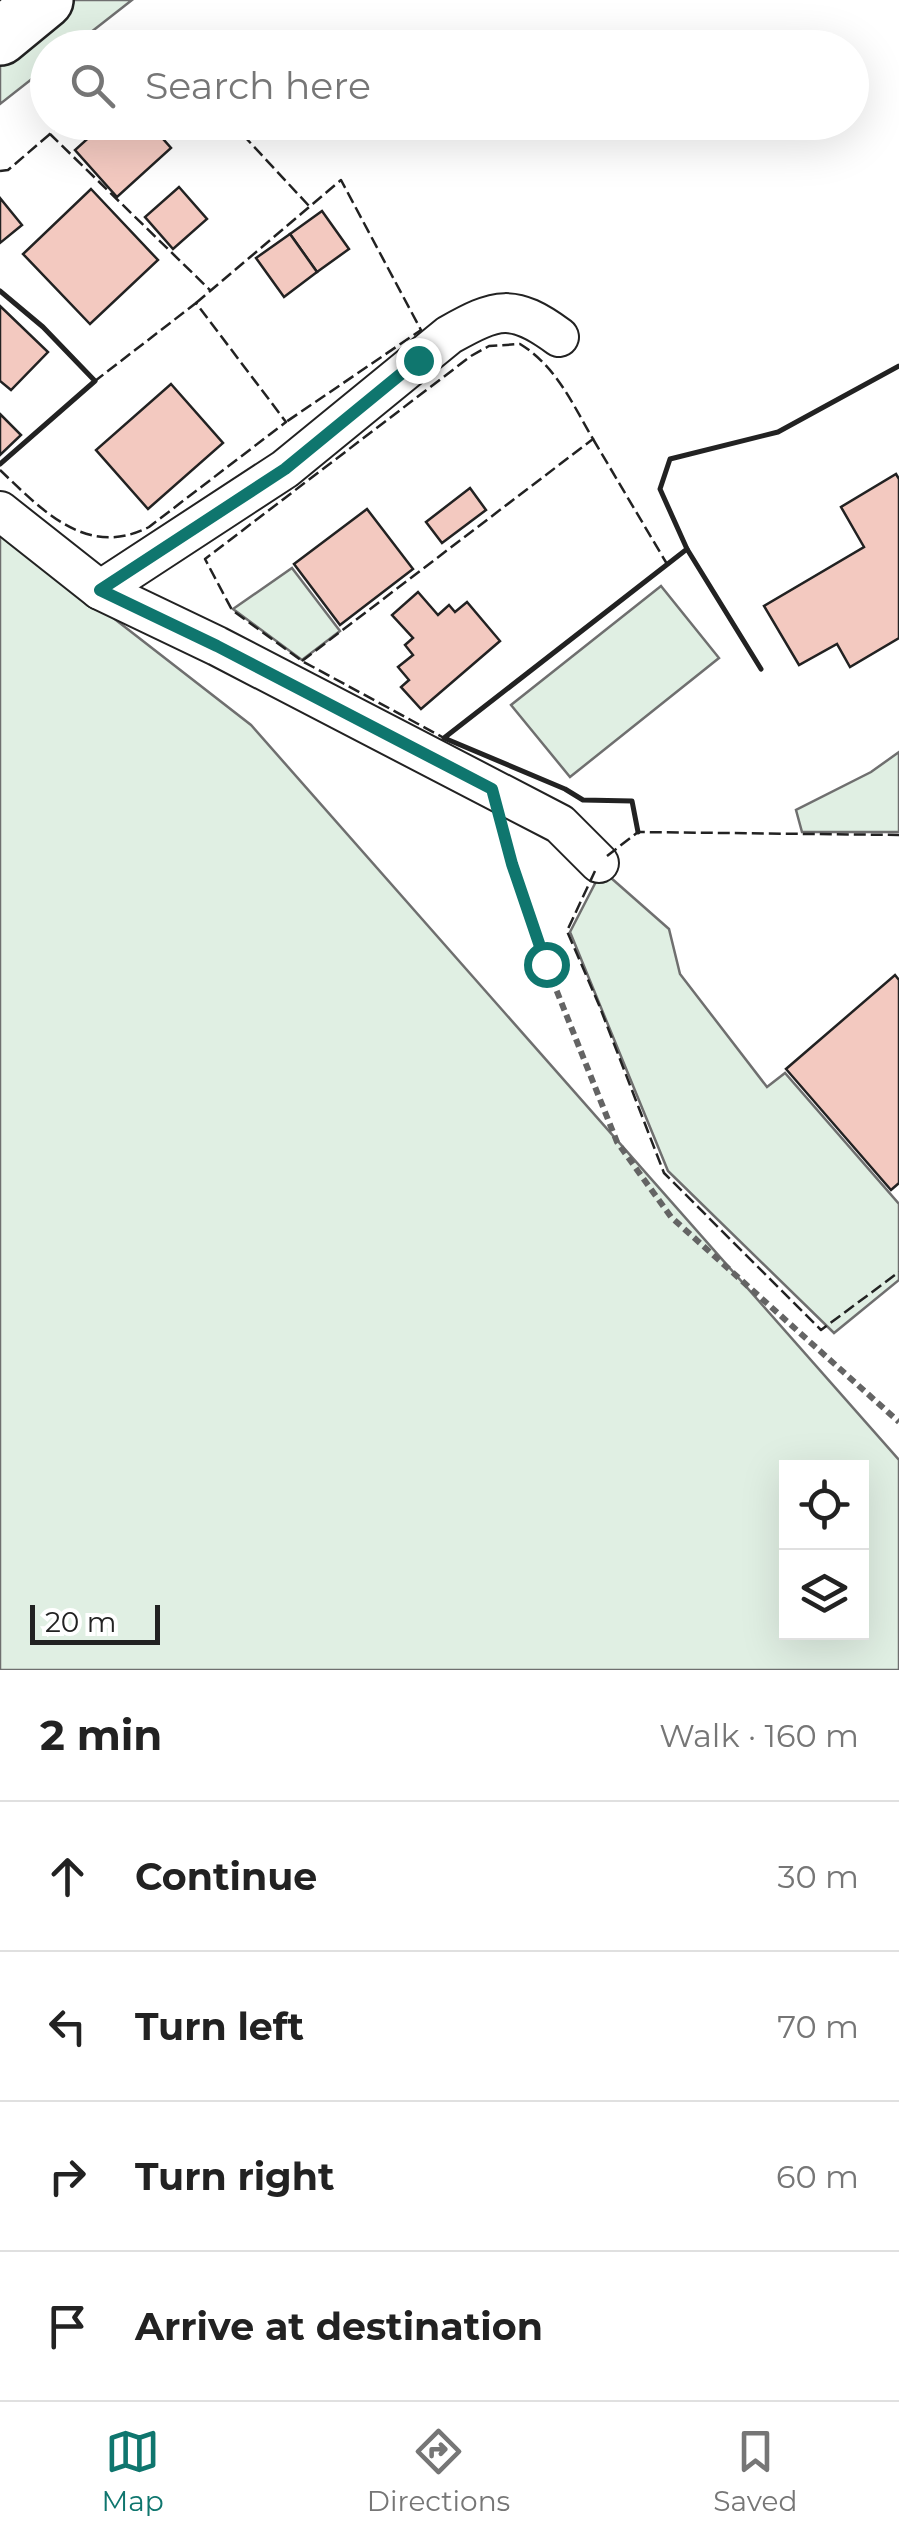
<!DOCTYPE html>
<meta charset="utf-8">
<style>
body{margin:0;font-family:Montserrat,sans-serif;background:#f6f6f6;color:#222}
.controls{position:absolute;right:30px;bottom:30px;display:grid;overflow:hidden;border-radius:0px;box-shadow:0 10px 40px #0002}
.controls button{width:90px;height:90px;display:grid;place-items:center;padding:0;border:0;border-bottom:2px solid #e0e0e0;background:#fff;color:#222;font:50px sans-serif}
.scale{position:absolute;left:30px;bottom:25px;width:130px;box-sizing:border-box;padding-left:10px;border:5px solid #222;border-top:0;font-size:28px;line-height:35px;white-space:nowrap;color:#222;-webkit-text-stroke:8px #fff;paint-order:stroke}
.stop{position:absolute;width:30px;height:30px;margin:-22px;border:8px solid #0f766e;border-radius:50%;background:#fff}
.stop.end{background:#0f766e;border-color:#fff;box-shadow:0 2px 10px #0008}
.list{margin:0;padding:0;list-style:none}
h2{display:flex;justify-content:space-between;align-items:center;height:130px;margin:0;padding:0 40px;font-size:42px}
h2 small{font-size:32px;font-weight:400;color:#767676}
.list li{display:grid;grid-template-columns:65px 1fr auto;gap:30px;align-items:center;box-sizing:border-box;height:150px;padding:0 40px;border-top:2px solid #e0e0e0}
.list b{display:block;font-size:38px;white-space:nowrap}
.list em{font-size:32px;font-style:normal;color:#767676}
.icon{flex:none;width:55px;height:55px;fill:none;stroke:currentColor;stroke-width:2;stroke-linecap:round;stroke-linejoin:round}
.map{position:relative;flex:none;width:899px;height:1670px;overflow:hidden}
.search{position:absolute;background:#fff;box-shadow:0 10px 40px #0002;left:30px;right:30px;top:30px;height:110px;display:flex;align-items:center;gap:25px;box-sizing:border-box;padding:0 35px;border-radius:55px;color:#767676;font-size:38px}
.sheet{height:730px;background:#fff}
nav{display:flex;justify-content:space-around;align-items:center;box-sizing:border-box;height:140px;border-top:2px solid #e0e0e0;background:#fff;font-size:28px;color:#767676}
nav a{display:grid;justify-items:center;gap:5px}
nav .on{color:#0f766e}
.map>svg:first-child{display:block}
.green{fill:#e0efe3;stroke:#6f6f6f;stroke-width:2.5;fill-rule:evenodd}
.building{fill:#f3c9c0;stroke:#222;stroke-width:2.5}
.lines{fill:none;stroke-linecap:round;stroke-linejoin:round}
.street-casing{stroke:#222;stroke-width:42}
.primary-casing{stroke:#222;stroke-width:60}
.path{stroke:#646464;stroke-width:6;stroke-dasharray:8 5;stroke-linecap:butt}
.street{stroke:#fff;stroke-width:38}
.primary{stroke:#fff;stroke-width:55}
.fence{stroke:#222;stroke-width:2.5;stroke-dasharray:12 5;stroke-linecap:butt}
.wall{stroke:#222;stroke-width:5}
.route{stroke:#0f766e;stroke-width:12}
</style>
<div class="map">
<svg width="899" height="1670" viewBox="0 0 899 1670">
<rect width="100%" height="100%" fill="#fff"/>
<g class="green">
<path d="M0,0H132L72,47L48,48L47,67L0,104Z"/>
<path d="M0,530L251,725L899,1460V1670H0ZM786,1468H862V1632H786Z"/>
<path d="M292,568L340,631L302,660L233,609Z"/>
<path d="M661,586L719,658L570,777L511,705Z"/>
<path d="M899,752V832H802L796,810L871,772Z"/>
<path d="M602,870L669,929L680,974L767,1087L785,1073L899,1204V1280L834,1333L668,1171L570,932Z"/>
</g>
<g class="building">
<path d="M106,122H122L124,125L127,122H148L171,148L117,197L75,150Z"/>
<path d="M179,187L207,219L173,249L145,217Z"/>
<path d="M91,189L158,260L90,324L23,254Z"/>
<path d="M0,198L22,225L0,243Z"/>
<path d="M322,211L349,249L317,272L290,234Z"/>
<path d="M290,234L317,272L284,297L256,258Z"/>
<path d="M0,306L48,352L11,390L0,381Z"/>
<path d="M171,384L223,443L148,509L96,450Z"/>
<path d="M0,414L21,435L0,455Z"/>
<path d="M896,474L899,479V638L850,667L837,644L799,665L764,606L864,547L841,507Z"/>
<path d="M470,488L486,510L442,543L426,522Z"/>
<path d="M367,509L413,569L340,625L294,564Z"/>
<path d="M418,592L438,615L449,605L455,612L467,602L500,641L421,709L401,687L409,680L398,667L413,655L405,645L413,638L392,615Z"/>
<path d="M895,975L899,980V1183L891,1190L786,1069Z"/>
</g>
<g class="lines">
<defs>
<g id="street">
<path d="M0,511L100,590L217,646L560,824L599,863"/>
<path d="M100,590L285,469L449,335C497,308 513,303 559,337"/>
</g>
<path id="primary" d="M0,37L45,0"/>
</defs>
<use href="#street" class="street-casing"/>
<use href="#primary" class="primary-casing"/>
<path class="path" d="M507,843L546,964L617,1142L671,1217L899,1422"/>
<use href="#street" class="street"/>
<use href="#primary" class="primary"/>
<g class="fence">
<path d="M151,48L156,43L160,48"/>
<path d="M63,122L50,134L211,291"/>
<path d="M231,122L310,207"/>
<path d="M0,171L8,170L50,134"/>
<path d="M196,303L341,180L421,330L286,422"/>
<path d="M593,439L667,564"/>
<path d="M0,470C42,510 87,559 149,527L286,422L196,303L95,381"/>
<path d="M302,661L593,439C572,403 556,366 520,344L489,346L471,356L205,559L232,610L302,661L444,738"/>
<path d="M607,856L638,832L899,835"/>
<path d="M595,871L567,931L599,1005L664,1173L821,1330L899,1272"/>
</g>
<g class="wall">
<path d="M0,291L43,327L95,381L0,464"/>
<path d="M687,549L660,489L670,459L778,432L899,366"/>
<path d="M638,832L632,801L583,800L565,789L444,738L687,549L761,669"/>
</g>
</g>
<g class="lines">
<path class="route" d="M418,360L285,469L100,590L217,646L492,789L512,864L546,964"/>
</g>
</svg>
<div class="controls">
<button><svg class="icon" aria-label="locate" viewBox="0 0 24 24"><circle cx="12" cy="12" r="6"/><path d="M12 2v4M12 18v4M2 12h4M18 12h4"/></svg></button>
<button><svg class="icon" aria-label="layers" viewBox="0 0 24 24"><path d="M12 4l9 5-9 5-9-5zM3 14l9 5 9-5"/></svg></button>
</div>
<div class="scale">20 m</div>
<div class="stop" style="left:546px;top:964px"></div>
<div class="stop end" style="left:418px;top:360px"></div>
<div class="search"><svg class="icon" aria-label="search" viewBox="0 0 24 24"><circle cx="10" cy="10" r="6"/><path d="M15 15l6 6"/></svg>Search here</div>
</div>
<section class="sheet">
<h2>2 min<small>Walk · 160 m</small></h2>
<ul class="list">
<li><svg class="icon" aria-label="ahead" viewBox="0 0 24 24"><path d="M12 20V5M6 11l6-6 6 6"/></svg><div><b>Continue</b></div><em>30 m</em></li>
<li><svg class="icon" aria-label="left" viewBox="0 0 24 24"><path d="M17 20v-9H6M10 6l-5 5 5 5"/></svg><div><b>Turn left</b></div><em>70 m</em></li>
<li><svg class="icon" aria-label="right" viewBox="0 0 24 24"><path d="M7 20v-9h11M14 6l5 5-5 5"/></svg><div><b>Turn right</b></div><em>60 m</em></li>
<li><svg class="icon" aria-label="arrive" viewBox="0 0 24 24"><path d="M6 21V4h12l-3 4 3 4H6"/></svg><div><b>Arrive at destination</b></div></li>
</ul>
</section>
<nav>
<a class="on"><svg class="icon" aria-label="map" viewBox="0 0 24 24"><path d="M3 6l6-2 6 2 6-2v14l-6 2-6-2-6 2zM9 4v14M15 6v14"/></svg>Map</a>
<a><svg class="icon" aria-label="directions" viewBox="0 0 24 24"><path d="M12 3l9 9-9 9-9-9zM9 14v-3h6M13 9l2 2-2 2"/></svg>Directions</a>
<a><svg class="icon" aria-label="saved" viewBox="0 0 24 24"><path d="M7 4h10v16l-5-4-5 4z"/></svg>Saved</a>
</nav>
